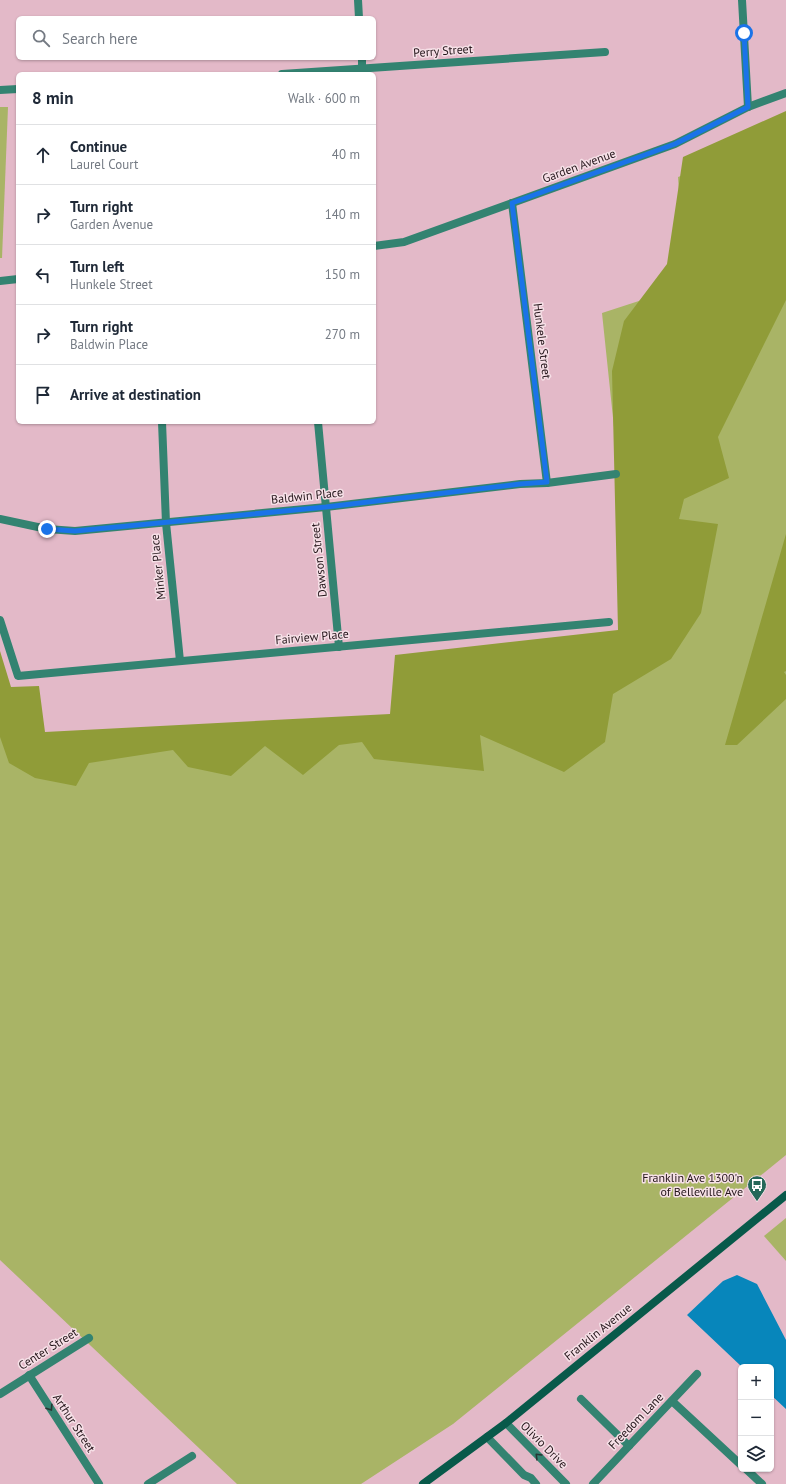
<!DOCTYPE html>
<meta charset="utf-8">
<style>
body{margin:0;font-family:"PT Sans",sans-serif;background:#f2f2f3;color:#1f2937}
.controls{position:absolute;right:12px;bottom:12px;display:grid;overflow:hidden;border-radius:6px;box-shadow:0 1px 3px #0004}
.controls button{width:36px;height:36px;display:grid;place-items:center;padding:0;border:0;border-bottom:1px solid #e0e1e3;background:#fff;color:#1f2937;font:20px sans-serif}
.stop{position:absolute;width:12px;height:12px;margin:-9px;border:3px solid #1a73e8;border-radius:50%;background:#fff}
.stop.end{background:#1a73e8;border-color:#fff;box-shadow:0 1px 4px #0008}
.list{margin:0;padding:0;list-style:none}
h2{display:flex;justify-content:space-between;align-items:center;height:52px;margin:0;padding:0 16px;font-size:17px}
h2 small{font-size:13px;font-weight:400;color:#747a83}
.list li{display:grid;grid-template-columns:26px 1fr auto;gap:12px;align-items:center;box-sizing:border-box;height:60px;padding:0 16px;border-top:1px solid #e0e1e3}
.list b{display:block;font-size:15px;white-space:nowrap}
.list p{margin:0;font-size:13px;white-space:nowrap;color:#747a83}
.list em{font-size:13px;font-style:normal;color:#747a83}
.icon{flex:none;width:22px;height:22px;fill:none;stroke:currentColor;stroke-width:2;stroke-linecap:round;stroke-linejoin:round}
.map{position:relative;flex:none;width:786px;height:1484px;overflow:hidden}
.search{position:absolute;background:#fff;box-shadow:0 1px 3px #0004;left:16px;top:16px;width:360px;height:44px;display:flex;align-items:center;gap:10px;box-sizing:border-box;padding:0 14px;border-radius:6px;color:#747a83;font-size:15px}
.panel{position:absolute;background:#fff;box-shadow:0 1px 3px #0004;left:16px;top:72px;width:360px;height:352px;border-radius:6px}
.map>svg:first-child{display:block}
.green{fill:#a9b466}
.forest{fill:#909c38}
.water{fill:#0786bb}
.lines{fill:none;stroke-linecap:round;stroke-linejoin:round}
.street{stroke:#338371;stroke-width:8}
.secondary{stroke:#08594a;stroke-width:8}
.oneway{stroke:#283634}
.route{stroke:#1a73e8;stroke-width:5}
.labels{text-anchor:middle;stroke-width:3;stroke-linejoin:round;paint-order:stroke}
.street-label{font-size:12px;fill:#24151a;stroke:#f6e0e7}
.poi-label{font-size:12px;fill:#24151a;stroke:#f6e0e7;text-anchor:end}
</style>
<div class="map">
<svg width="786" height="1484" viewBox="0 0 786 1484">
<rect width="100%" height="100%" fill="#e3b9c8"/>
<g class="green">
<path d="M0,107H8L2,258H0Z"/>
<path d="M786,135V1155L453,1424L361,1484H237L0,1260V667L40,744L413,720L636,637L602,313L685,286L678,177Z"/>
<path d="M786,1218V1261L764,1236Z"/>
</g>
<g class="forest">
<path d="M786,111V300L718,437L729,478L684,499L679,519L718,524L701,613L671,659L613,694L605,742L564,772L480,735L484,771L374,759L362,742L339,745L303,775L265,746L231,776L188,767L173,750L89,763L76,786L35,778L9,763L0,737V651L11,687L39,686L45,732L390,714L395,655L618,630L612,371L624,321L667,264L683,157Z"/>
<path d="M786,534V671L784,672L786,675V699L737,745H725Z"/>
</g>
<path class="water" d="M737,1275L757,1284L786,1340V1409L771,1395V1367H742L687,1315L723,1281Z"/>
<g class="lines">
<g class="street">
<path d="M358,0L359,18"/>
<path d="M742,0L748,107"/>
<path d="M362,58V68"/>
<path d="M282,74L605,52"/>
<path d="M0,90L18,89"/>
<path d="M512,203L547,483"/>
<path d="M374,246L404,242L675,144L748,107L786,93"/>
<path d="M0,281L18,279"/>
<path d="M162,422L166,523L180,661"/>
<path d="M318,422L339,647"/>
<path d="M0,519L47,529L75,531L326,507L520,484L547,483L616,474"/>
<path d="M0,620L18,676L609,622"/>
<path d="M29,1375L99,1484"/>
<path d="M0,1394L89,1338"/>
<path d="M581,1399L629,1446"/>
<path d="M672,1401L741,1465"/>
<path d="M506,1423L566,1484"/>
<path d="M487,1437L524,1475L531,1478L536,1484"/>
<path d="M746,1469L762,1484"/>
<path d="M148,1484L192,1456"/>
<path d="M593,1484L697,1374"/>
</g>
<path class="secondary" d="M423,1484L506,1423L786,1195"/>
</g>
<defs><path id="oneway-chevron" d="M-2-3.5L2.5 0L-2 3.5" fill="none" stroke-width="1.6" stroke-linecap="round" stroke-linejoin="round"/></defs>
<g class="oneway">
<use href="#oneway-chevron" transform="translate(50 1408) rotate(57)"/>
<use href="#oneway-chevron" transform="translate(538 1456) rotate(-135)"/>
</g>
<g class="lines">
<path class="route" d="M47,529L75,531L326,507L520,484L547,482L512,203L675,144L748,107L744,33"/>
</g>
<defs>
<symbol id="bus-pin" viewBox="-11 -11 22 30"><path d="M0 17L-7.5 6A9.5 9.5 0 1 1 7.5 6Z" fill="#256859" stroke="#f6e0e7"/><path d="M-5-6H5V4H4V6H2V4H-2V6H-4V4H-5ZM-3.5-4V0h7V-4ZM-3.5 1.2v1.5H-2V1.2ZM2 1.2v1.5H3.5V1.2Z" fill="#fff"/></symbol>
</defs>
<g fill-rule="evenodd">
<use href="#bus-pin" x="746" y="1174" width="22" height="30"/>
</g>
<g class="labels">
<g class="street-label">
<text transform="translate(443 51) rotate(-4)" y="4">Perry Street</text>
<text transform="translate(579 166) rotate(-20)" y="4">Garden Avenue</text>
<text transform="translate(542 341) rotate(83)" y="4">Hunkele Street</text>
<text transform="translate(307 496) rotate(-6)" y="4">Baldwin Place</text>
<text transform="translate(319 560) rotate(-96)" y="4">Dawson Street</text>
<text transform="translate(158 567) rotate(-96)" y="4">Minker Place</text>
<text transform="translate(312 637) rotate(-5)" y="4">Fairview Place</text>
<text transform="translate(598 1332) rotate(-39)" y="4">Franklin Avenue</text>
<text transform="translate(48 1349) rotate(-32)" y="4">Center Street</text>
<text transform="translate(636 1421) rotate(-46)" y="4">Freedom Lane</text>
<text transform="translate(74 1423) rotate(57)" y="4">Arthur Street</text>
<text transform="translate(544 1445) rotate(45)" y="4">Olivio Drive</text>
</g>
<g class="poi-label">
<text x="743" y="1182">Franklin Ave 1300'n<tspan x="743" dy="14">of Belleville Ave</tspan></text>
</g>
</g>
</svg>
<div class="controls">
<button>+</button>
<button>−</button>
<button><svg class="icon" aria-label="layers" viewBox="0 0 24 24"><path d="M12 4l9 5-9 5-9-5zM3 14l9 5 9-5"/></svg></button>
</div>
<div class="stop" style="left:744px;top:33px"></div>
<div class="stop end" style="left:47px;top:529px"></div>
<div class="search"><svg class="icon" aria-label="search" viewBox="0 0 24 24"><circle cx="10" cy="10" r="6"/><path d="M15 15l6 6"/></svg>Search here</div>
<section class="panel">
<h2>8 min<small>Walk · 600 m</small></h2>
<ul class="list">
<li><svg class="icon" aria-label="ahead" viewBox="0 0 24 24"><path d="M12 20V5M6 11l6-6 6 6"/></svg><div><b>Continue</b><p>Laurel Court</p></div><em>40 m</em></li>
<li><svg class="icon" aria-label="right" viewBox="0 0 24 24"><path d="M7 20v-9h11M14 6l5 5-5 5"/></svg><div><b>Turn right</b><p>Garden Avenue</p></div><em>140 m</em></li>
<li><svg class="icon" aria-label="left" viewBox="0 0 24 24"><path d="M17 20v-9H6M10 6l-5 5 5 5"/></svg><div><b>Turn left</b><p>Hunkele Street</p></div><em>150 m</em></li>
<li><svg class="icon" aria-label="right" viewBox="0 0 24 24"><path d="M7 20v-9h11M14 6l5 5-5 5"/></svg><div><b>Turn right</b><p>Baldwin Place</p></div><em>270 m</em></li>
<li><svg class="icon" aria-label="arrive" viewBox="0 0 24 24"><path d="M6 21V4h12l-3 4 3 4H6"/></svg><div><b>Arrive at destination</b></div></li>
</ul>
</section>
</div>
